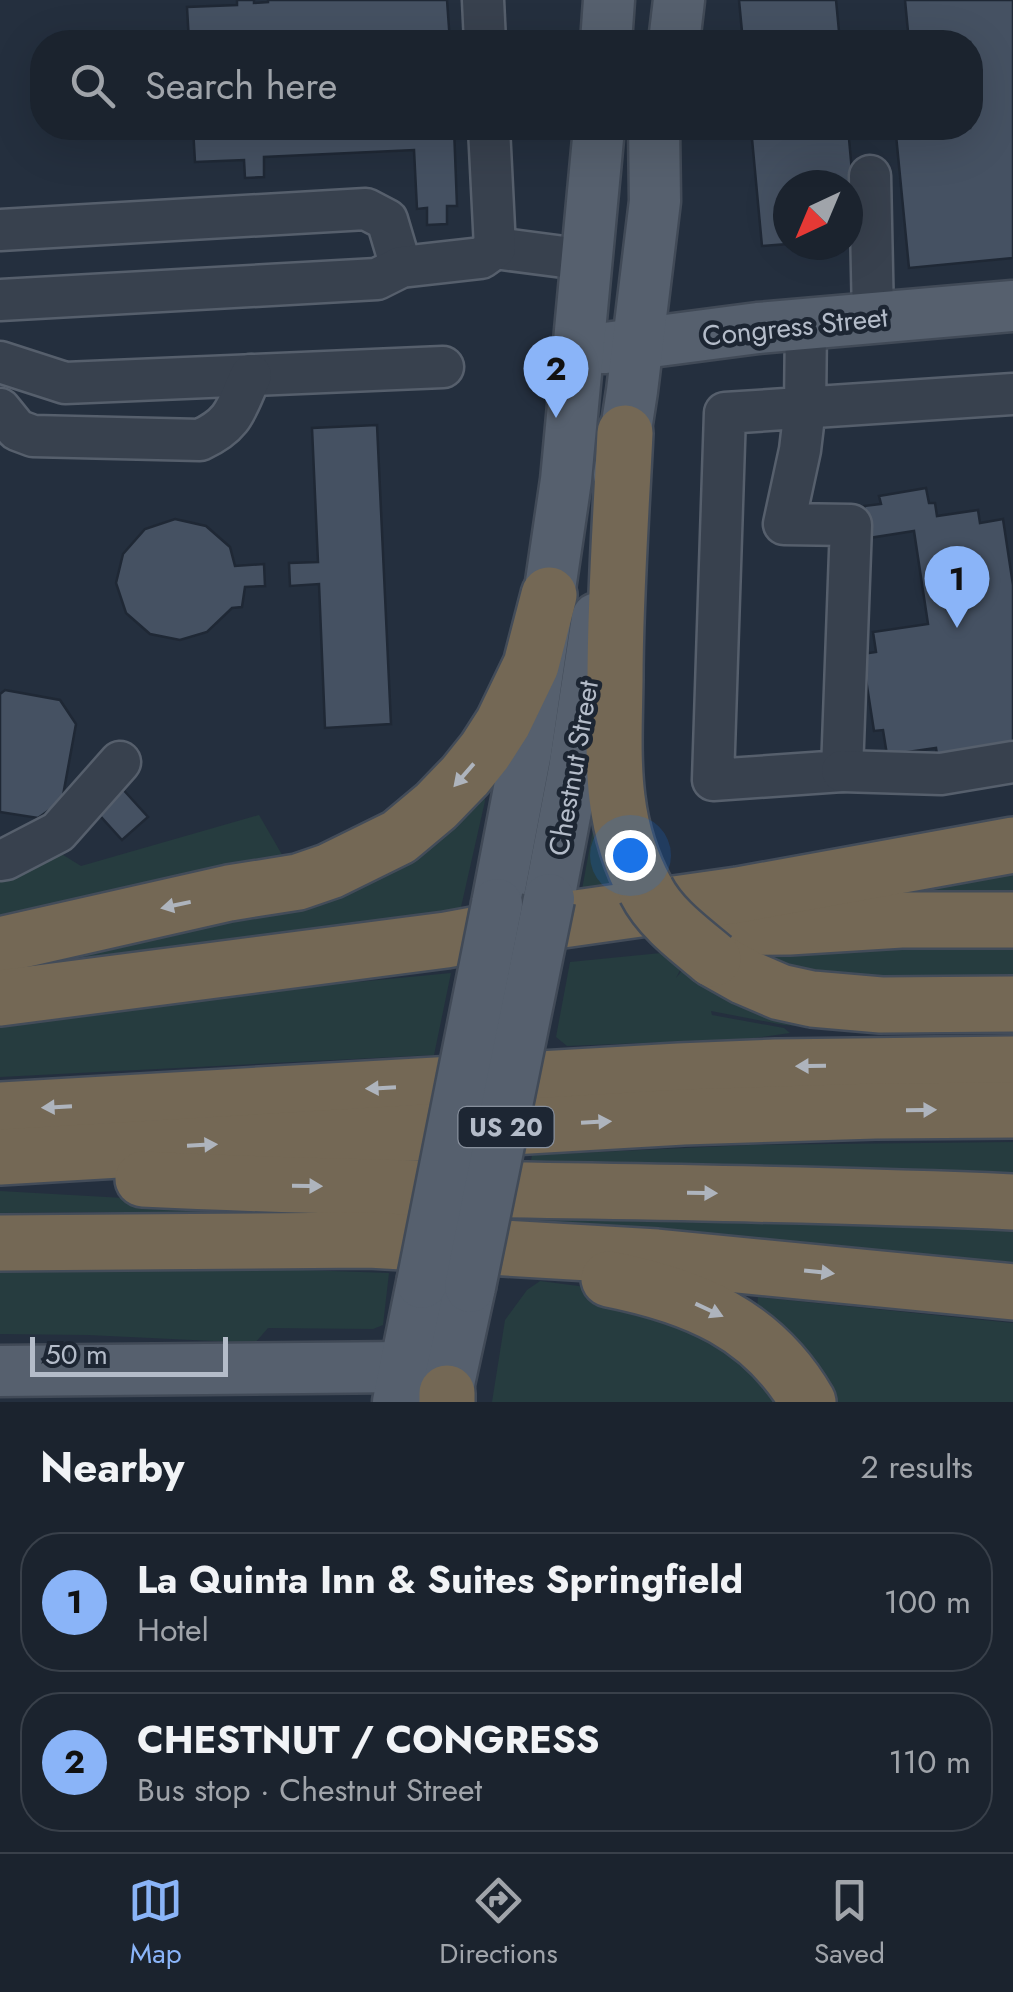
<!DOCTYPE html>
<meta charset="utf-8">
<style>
body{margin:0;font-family:Jost,sans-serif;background:#242b36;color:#f1f3f6}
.compass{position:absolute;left:773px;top:170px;width:90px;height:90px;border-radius:50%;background:#1b232e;box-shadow:0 10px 40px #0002;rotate:224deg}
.scale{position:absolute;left:30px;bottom:25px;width:198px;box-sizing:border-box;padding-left:10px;border:5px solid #b4bcc9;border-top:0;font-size:28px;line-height:35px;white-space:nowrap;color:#b4bcc9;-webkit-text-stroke:8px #1d2633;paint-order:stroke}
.you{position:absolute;left:630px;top:855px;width:35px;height:35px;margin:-25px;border:8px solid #fff;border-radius:50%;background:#1a73e8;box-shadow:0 0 0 15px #1a73e833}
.badge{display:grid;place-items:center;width:65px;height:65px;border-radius:50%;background:#8ab4f8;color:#111;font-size:32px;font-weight:700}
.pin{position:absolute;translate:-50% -82px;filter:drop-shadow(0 2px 5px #0008)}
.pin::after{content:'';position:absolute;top:52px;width:35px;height:30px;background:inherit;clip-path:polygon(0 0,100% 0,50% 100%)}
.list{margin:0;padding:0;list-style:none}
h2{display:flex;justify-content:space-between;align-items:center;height:130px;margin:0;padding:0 40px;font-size:42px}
h2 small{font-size:32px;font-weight:400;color:#a0a4aa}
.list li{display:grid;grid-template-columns:65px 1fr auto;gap:30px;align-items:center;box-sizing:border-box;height:140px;margin:0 20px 20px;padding:0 20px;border:2px solid #39404a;border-radius:40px}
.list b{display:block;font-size:38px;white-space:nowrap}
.list p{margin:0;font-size:32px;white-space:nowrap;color:#a0a4aa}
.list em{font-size:32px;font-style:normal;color:#a0a4aa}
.icon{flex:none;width:55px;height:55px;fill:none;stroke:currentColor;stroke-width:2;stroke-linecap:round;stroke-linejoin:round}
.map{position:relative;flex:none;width:1013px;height:1402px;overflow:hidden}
.search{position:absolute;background:#1b232e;box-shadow:0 10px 40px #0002;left:30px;right:30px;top:30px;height:110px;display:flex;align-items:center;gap:25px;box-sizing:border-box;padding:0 35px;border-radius:40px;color:#a0a4aa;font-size:38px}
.sheet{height:450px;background:#1b232e}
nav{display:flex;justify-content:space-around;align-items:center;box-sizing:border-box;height:140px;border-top:2px solid #39404a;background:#1b232e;font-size:28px;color:#a0a4aa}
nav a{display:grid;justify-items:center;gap:5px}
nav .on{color:#8ab4f8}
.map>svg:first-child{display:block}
.green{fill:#263c3f}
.building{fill:#455162;stroke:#1f2835;stroke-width:2.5}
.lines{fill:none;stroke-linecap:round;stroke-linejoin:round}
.minor-casing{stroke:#565f6c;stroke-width:45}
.major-casing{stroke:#414a57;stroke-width:55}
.highway-casing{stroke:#434c59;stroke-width:60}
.minor{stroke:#38414e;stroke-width:40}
.major{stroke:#56606e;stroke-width:50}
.highway{stroke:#746855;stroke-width:55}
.major-bridge-casing{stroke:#414a57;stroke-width:55;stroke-linecap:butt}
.highway-bridge-casing{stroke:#434c59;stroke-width:60;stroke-linecap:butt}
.major-bridge{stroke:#56606e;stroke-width:50}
.highway-bridge{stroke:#746855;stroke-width:55}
.oneway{fill:#aeb4bd}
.labels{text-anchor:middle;stroke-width:9;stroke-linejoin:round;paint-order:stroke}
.shield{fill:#1d2633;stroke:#878f9c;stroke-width:2.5}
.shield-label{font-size:25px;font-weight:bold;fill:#b4bcc9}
.street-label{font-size:28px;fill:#b4bcc9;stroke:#1d2633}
</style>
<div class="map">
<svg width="1013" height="1402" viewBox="0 0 1013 1402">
<rect width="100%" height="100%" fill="#242f3e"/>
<g class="green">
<path d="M484,792L485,801L459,916L0,976Z"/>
<path d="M599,797L626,888L581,895Z"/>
<path d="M259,815L288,865L0,934V874L55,850L81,866Z"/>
<path d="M1013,859V892L900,893Z"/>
<path d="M1013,939V986L830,987L732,952Z"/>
<path d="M671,952L683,964L676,978L685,967L827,1028L784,1025L711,1011L712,1015L784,1028L790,1033L747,1039L567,1046L556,1037L570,962Z"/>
<path d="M451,973L434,1055L0,1077V1022L349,978L357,982Z"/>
<path d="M1013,1142V1187L527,1181L532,1155L750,1145Z"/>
<path d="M0,1191L213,1203L401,1219L105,1212L0,1213Z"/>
<path d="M523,1208L1013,1216V1269L520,1226Z"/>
<path d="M247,1268L389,1273L383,1325L373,1329L268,1328L255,1343L88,1335L0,1334V1270Z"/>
<path d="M540,1281L594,1288L731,1347L783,1402H492L505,1320L527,1290Z"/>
<path d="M758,1297L1013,1323V1402H834L757,1309Z"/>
</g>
<g class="building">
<path d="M237,0H254V3L268,2V0H447L450,42H189L187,7L237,5Z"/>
<path d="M739,0H836L840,42H743Z"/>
<path d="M905,0H1013V258L909,268L896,135H889V128H970V42H909Z"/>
<path d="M193,128H454L457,206H447V224L427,225V208L417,209L414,150L264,157V177L245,178L244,160L195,162Z"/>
<path d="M751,128H848L858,237L848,238V185H788V244L762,246Z"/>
<path d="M377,425L391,724L325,728L319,584L290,586L289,563L318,562L312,428Z"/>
<path d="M926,488L929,503H935L937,516L978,510L980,523L1003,519L1013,585V757L939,768L936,748L887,755L883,730L874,731L862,654L876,652L873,632L928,624L914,531L869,538L864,506L881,504L879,496Z"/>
<path d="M175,519L206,526L230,547L235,566L264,564L265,586L245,587L242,607L232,608L207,632L180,640L150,634L126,613L116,583L123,554L145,529Z"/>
<path d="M5,690L60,700L76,724L62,801L38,818L0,812V694Z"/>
<path d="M119,785L148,817L122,840L93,808Z"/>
</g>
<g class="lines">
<defs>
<g id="minor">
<path d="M483,0L485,42"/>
<path d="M870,176L873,318"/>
<path d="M0,230L366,209L387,220L401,267"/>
<path d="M495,248L587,260"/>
<path d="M0,300L377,279L401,267L481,258L495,248L489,128"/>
<path d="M806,324L805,408L800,450L784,524L851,525L842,771L713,780L725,413L1013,394"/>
<path d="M0,362L65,383L443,367"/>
<path d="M0,409L17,430L33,436L200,440C235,424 236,408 251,375"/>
<path d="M842,771L941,774L1013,762"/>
<path d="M0,860L6,859L58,832L120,762"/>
</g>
<g id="major">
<path d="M606,42L609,0"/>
<path d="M674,42L679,0"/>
<path d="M605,348L758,328L1013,306"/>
<path d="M619,475L632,391L655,201L654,128"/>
<path d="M549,899L574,769L597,618"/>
<path d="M497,904L526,752L566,480L599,128"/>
<path d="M0,1371L405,1367"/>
<path d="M398,1402L422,1283"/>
<path d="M445,1402L470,1287"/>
</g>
<g id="highway">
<path d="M625,433C621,515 615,597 615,680C614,755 608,821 646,890"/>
<path d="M704,928L789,927L901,920H1013"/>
<path d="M0,945L229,893L298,882L330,871L399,837L436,806L465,776L485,751L503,723L531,665L549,595"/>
<path d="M713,959L745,977L780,992L812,999L881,1005L1013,1004"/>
<path d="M0,998L446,940L527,925L738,895L1013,845"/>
<path d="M0,1110L679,1071L776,1067L1013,1064"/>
<path d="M0,1157L683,1117L875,1111L1013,1110"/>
<path d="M143,1179C433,1193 723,1189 1013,1202"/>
<path d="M0,1243L369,1240L657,1257L1013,1292"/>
<path d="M609,1279C694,1296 763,1324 808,1402"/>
<path d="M447,1402V1393"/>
</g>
</defs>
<use href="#minor" class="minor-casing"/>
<use href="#major" class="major-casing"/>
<use href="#highway" class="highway-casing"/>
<use href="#minor" class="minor"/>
<use href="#major" class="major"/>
<use href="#highway" class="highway"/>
<defs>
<g id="major-bridge">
<path d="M422,1283L497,904"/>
<path d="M470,1287L549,899"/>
</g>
<path id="highway-bridge" d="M646,890C660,918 689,939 713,959"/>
</defs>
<use href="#major-bridge" class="major-bridge-casing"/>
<use href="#highway-bridge" class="highway-bridge-casing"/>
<use href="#major-bridge" class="major-bridge"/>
<use href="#highway-bridge" class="highway-bridge"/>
</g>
<defs><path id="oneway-solid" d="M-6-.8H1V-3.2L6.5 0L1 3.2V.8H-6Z" transform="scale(2.5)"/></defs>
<g class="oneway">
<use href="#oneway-solid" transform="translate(464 775) rotate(131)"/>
<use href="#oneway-solid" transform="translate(176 905) rotate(168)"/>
<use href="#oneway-solid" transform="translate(811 1066) rotate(179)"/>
<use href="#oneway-solid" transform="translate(381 1088) rotate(177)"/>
<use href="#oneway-solid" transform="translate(57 1107) rotate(177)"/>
<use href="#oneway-solid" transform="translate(921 1110) rotate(-1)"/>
<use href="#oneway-solid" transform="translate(596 1122) rotate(-3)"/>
<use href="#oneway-solid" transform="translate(202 1145) rotate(-3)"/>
<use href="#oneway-solid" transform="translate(307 1186) rotate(1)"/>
<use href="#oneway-solid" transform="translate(702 1193) rotate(1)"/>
<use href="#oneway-solid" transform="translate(819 1272) rotate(6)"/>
<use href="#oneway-solid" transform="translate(709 1310) rotate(25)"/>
</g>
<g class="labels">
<rect class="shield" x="458.5" y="1107" width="95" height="40" rx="8"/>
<g class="shield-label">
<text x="506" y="1136">US 20</text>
</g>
<g class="street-label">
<text transform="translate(795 326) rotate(-6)" y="10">Congress Street</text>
<text transform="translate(573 768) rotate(-80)" y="10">Chestnut Street</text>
</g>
</g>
</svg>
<svg class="compass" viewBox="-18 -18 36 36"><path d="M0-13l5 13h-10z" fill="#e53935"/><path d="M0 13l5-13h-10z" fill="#a0a4aa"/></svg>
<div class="scale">50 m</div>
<div class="you"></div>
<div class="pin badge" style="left:957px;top:628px">1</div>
<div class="pin badge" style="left:556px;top:418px">2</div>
<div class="search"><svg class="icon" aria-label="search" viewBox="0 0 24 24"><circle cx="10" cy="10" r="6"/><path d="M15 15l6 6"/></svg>Search here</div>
</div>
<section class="sheet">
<h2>Nearby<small>2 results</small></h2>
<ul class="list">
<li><span class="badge">1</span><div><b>La Quinta Inn &amp; Suites Springfield</b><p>Hotel</p></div><em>100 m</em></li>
<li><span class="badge">2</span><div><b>CHESTNUT / CONGRESS</b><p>Bus stop · Chestnut Street</p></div><em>110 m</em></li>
</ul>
</section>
<nav>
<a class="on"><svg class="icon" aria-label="map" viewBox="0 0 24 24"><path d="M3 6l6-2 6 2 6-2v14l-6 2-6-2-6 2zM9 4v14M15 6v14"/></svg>Map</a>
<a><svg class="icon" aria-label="directions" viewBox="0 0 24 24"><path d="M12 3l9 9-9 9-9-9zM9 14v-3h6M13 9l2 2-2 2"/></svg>Directions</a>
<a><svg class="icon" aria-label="saved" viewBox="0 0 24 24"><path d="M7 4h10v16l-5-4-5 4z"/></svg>Saved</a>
</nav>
